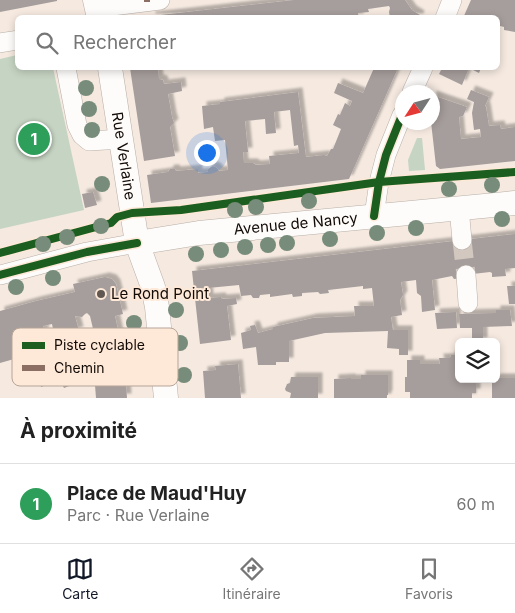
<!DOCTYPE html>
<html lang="fr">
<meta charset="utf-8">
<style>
body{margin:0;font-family:Inter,sans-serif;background:#f6f6f6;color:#222}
.controls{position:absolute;right:15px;bottom:15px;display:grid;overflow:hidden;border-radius:8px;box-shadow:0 2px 8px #0003}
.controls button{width:45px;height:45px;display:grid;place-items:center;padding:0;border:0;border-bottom:1px solid #e0e0e0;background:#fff;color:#222;font:25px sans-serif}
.compass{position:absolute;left:395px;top:85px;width:45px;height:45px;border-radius:50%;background:#fff;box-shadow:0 2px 8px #0003;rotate:234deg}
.you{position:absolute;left:206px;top:152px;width:18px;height:18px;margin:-12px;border:4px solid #fff;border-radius:50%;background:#1a73e8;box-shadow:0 0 0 8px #1a73e833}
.badge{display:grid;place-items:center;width:32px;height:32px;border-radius:50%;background:#111827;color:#fff;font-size:16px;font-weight:700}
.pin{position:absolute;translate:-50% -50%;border:2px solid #fff;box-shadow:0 1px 5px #0006}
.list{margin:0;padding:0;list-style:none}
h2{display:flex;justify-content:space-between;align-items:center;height:65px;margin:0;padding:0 20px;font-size:21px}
h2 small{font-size:16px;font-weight:400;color:#767676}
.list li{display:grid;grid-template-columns:32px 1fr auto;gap:15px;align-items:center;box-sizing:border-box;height:80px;padding:0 20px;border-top:1px solid #e0e0e0}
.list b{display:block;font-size:19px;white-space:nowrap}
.list p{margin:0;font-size:16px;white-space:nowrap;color:#767676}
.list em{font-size:16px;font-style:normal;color:#767676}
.icon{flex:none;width:28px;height:28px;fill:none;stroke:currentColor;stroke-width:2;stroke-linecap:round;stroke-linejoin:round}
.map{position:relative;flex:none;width:515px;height:398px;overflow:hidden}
.search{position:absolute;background:#fff;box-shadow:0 2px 8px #0003;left:15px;right:15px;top:15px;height:55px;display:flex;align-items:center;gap:12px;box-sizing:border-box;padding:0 18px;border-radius:8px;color:#767676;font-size:19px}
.sheet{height:145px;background:#fff}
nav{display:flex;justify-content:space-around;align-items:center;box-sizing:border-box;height:70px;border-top:1px solid #e0e0e0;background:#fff;font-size:14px;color:#767676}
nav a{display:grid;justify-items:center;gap:2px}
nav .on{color:#111827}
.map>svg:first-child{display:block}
.green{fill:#c6d4c3}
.building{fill:#a69e9c;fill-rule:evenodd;filter:url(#shadow)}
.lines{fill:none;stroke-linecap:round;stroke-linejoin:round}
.minor-tunnel{stroke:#d3c8bf;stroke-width:19;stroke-dasharray:19 9;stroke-linecap:butt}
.minor-casing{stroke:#b8afa8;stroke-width:20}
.major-casing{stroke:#b8afa8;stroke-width:25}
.minor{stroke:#fefcfa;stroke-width:19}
.major{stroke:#fefcfa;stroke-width:24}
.quiet{stroke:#8d6e63;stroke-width:6;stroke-dasharray:12 6;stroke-linecap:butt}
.cycleway-casing{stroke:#fee8d7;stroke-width:11}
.cycleway{stroke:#1b5e20;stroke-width:8}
.tree{fill:#778c7a}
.poi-dot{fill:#615852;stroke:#fee8d7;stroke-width:2}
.labels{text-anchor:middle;stroke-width:4;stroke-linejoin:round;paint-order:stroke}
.street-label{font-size:15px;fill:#110a06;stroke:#fee8d7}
.poi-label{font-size:15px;fill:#110a06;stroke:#fee8d7;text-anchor:start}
.key{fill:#fee8d7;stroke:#b7a598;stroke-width:1}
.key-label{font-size:14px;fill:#110a06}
</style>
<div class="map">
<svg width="515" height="398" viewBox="0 0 515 398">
<defs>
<filter id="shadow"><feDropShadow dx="4.5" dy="-4.5" stdDeviation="1" flood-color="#0004"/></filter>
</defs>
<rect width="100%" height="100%" fill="#f5e9e0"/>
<g class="green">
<path d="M17,55L18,68H53L84,210L0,229V59Z"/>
<path d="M417,138H422L425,170L409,171L408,160Z"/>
</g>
<g class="building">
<path d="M0,0H57V1L0,12Z"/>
<path d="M294,0H405L412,10L420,15L419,18H390L389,12L390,8L389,6L368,9L369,12L358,13L359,18H151V16Z"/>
<path d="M471,0H515V32L504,30V27L500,26V24H498V18H463Z"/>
<path d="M130,68H158L159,79L163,80L164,84L181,82L182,91L168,94L172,117L174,123L170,127L175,156L144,161Z"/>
<path d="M374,68H398L349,179L151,203L147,175L168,172L170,169H175L176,171L198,169V173L208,172L207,170L211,167L213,166L217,168L219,171L228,170L225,140L215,141L213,127L204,129L202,106L220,104V102L298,92L306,157L324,155L327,156L331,149H333L341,129L333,125L338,114L340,115L345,103L350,106L352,101L334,93L338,83L363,93ZM290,110L294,146L298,145L299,153L269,156L270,164L256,165L253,163H244L243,152H248L245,121L265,119L266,134L276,133L274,112Z"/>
<path d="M442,68H481L479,73L469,68L462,85L439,74Z"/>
<path d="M471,90L489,97L485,106L486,107L489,126L500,125L501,129L515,127V161L440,169L436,166L431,122H432V95L467,107L463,116L459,117L461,139L481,137L480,129L474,130L472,113L474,102L467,99Z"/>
<path d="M93,192L97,205L85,208L82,194Z"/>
<path d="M515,234V268L505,269L506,276L492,277V273L490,272L464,275L462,278L454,279L452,276L432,280L435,310L422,312L421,296L417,293L416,280L401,282L403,295L400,300L402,315L391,317L393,330H408V355H399V349L387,348L388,331L325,333L289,341V362H276V365H258L256,347L243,349L241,333L251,330L250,326L255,325L258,333L273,329V327L313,318L355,316L354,306H374L372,288L363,289V286L328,290L329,293L320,294L318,292L302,293V296L293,297L292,294L270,297V294L260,295L259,298H253L251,295L241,296L239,285L208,288L209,298L221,297L222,299L236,298L237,304L227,306L231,340L200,344L192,271Z"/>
<path d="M105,277L112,279L116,284L123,314L115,316L123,353L86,362L87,369L74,374L77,383L64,388L60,380L41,387L36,370L55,365L84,353L81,340L82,337L84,336L89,337H92L94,333L90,316L87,313L85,314L82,317L75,316L79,331L63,335L62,332H59L58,328L53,329L52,324L43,326L45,332L38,334L39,338L27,341L26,337L15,340L13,344L19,349L21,357L0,363V311L36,301L75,292L73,284Z"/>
<path d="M507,286H515V304H509Z"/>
<path d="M496,310H510L512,326L483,327V342H472V328H460L459,314L496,313Z"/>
<path d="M456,312L457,328L437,329L435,313Z"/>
<path d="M451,355H459V379H476V393H472V398H410V392H405V377H407V360H420V364H440L439,358H450Z"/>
<path d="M238,364L241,398H205L203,371L216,370L215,366Z"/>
<path d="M361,375H388V395H387V398H334V379L351,378V379H361Z"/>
<path d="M291,377H318V398H290L291,393L286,391L285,389L287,384L290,383Z"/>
<path d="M496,378H515V398H492V379H496Z"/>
<path d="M126,384L127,398H96L95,385Z"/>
</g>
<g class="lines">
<path class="minor-tunnel" d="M462,240L466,275"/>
<defs>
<g id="minor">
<path d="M96,8L160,0"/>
<path d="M445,18L452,0"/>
<path d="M0,43L18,40"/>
<path d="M66,68L77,125L82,135L89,141L122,139"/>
<path d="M412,92L423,68"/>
<path d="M459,208L462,240"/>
<path d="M374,216L379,182L386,155L402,115"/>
<path d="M0,275L87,252L137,243"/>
<path d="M466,275L468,303"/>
</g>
<g id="major">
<path d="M95,0L99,18"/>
<path id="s1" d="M110,68L137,243L153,287L157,307L166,398"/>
<path id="s2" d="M137,243L199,233L515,203"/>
</g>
</defs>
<use href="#minor" class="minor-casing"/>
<use href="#major" class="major-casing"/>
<use href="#minor" class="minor"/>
<use href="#major" class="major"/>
<path class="quiet" d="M147,2V0"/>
<defs>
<g id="cycleway">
<path d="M374,216L379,182L386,155L402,115"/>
<path d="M0,253L111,223L117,217L132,213L181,210L379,182L515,172"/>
<path d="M0,275L87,252L137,243"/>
</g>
</defs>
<use href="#cycleway" class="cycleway-casing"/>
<use href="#cycleway" class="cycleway"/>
</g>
<g class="tree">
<circle cx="86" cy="88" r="8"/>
<circle cx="89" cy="109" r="8"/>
<circle cx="92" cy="130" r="8"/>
<circle cx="102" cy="184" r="8"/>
<circle cx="492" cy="185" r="8"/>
<circle cx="449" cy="189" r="8"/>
<circle cx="309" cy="201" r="8"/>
<circle cx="256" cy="207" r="8"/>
<circle cx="235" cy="210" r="8"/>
<circle cx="502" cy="219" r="8"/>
<circle cx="101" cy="226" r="8"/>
<circle cx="416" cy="228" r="8"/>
<circle cx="377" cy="233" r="8"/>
<circle cx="67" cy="237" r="8"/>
<circle cx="330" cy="239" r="8"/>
<circle cx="287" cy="243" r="8"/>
<circle cx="43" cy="244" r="8"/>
<circle cx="268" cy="245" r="8"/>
<circle cx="245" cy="247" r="8"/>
<circle cx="221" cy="250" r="8"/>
<circle cx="196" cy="254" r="8"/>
<circle cx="53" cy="278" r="8"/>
<circle cx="16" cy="287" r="8"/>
<circle cx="176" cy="310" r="8"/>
<circle cx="134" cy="323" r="8"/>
<circle cx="180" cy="343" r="8"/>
<circle cx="184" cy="375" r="8"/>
</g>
<circle class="poi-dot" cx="101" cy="294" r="5"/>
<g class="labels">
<g class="street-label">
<text dy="5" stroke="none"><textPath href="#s1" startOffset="89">Rue Verlaine</textPath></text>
<text dy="5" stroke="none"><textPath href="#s2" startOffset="160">Avenue de Nancy</textPath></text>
</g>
<g class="poi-label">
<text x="111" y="299">Le Rond Point</text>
</g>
</g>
<rect x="12" y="328" width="166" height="58" rx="8" class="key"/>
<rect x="22" y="342" width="23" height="7" fill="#1b5e20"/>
<rect x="22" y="365" width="23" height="6" fill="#8d6e63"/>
<g class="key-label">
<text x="54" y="350">Piste cyclable</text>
<text x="54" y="373">Chemin</text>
</g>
</svg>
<div class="controls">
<button><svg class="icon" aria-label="layers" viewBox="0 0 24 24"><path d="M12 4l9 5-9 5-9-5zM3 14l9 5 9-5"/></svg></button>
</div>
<svg class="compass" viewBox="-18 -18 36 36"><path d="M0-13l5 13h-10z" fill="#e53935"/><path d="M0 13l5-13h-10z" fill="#767676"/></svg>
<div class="you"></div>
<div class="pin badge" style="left:34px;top:139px;background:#2e9e5b">1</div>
<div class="search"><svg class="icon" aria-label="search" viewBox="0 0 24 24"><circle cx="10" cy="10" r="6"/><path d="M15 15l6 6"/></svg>Rechercher</div>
</div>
<section class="sheet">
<h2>À proximité<small></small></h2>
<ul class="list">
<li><span class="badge" style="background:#2e9e5b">1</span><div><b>Place de Maud'Huy</b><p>Parc · Rue Verlaine</p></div><em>60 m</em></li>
</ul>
</section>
<nav>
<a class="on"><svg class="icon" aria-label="map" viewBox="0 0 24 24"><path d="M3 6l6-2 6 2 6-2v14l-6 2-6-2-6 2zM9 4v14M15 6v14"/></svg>Carte</a>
<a><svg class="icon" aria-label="directions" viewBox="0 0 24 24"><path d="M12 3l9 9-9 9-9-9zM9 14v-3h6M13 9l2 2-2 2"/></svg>Itinéraire</a>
<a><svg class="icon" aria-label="saved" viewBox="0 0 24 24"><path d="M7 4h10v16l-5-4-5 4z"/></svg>Favoris</a>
</nav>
